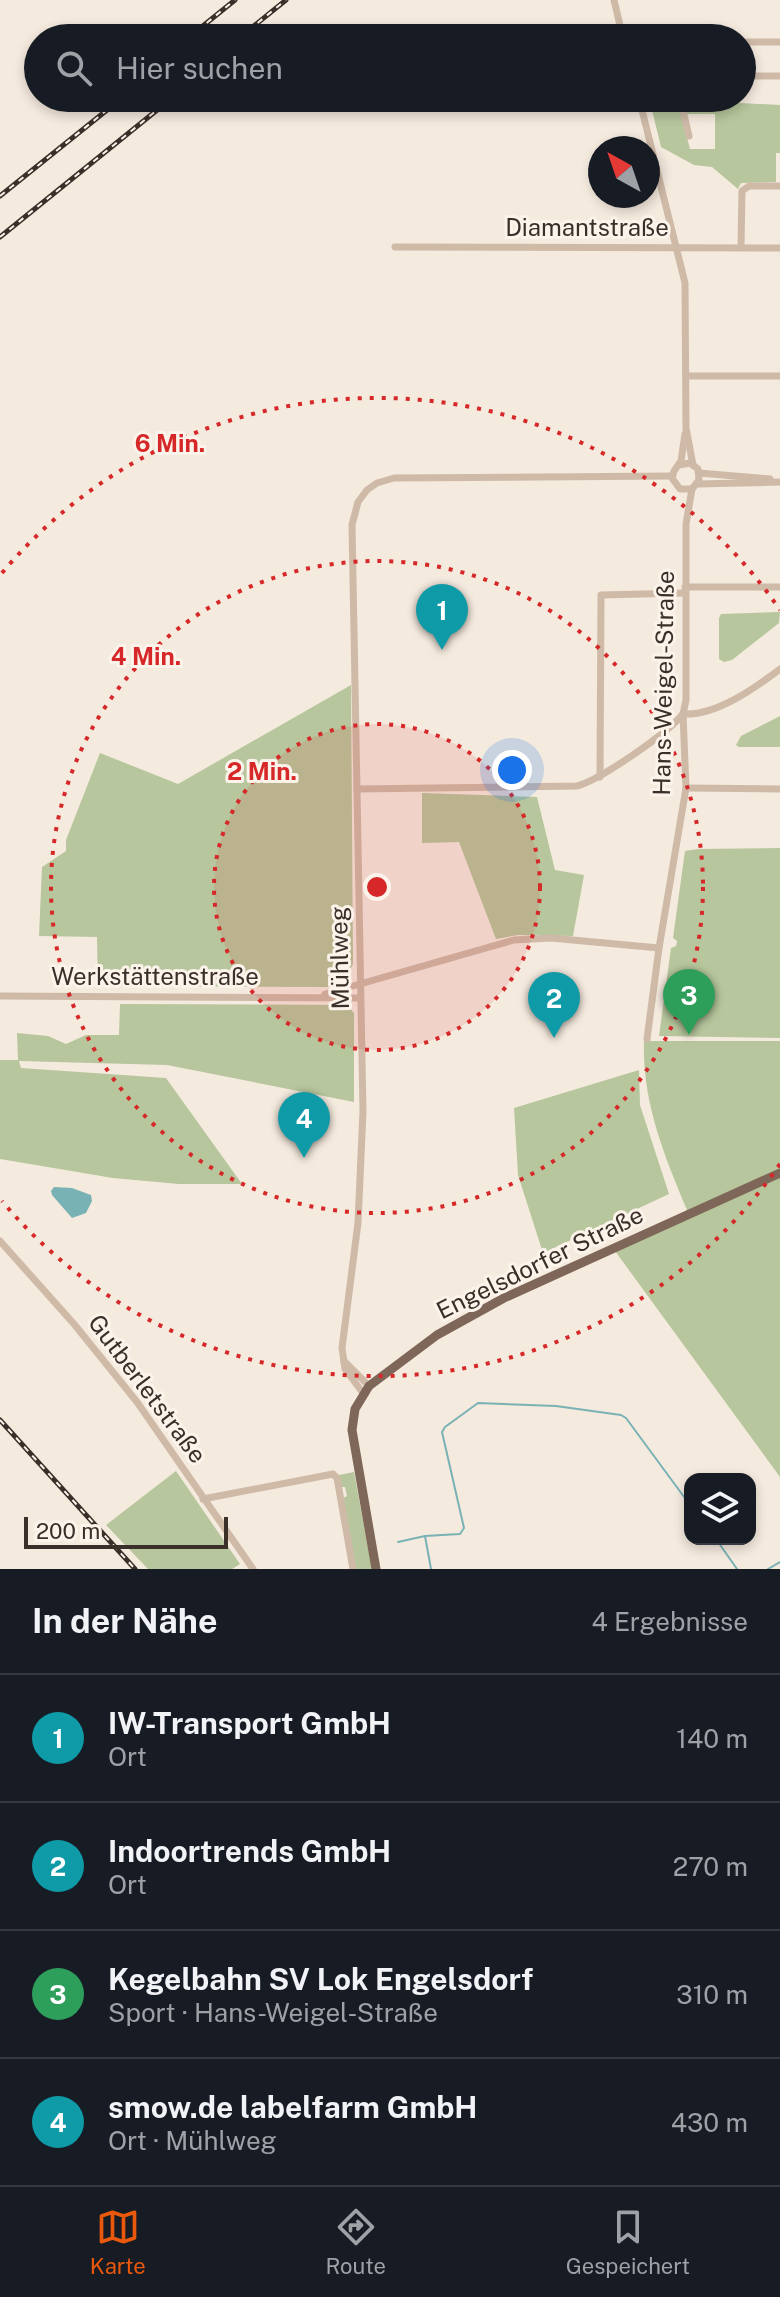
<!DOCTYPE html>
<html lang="de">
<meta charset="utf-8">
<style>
body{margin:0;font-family:"Public Sans",sans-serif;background:#20242c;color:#f1f3f6}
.controls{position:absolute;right:24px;bottom:24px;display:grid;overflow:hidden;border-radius:16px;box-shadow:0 4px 12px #0003}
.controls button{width:72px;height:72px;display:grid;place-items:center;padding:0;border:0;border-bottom:2px solid #363941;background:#171b24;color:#f1f3f6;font:40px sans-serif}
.compass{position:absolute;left:588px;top:136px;width:72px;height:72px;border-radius:50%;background:#171b24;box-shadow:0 4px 12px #0003;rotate:320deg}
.scale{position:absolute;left:24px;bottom:20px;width:204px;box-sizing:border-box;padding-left:8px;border:4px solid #3b2f29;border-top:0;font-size:22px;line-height:28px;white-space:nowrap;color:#3b2f29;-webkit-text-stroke:6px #fcf4eb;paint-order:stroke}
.you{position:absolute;left:512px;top:770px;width:28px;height:28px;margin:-20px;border:6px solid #fff;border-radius:50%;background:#1a73e8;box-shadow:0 0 0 12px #1a73e833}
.badge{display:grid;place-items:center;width:52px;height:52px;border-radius:50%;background:#ea580c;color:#fff;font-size:26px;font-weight:700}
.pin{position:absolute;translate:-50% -66px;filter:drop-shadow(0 2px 4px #0008)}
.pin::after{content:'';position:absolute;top:42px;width:28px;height:24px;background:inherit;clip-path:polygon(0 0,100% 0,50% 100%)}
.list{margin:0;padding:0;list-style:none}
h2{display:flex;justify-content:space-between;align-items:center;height:104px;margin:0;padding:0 32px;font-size:34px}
h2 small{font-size:26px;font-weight:400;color:#9ea1a6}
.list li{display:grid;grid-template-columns:52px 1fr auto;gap:24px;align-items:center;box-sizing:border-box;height:128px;padding:0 32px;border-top:2px solid #363941}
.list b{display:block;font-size:30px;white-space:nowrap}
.list p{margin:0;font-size:26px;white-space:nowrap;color:#9ea1a6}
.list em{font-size:26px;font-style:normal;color:#9ea1a6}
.icon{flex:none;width:44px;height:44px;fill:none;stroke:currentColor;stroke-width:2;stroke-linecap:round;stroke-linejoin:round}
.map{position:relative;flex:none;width:780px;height:1569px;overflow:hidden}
.search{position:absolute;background:#171b24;box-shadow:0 4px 12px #0003;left:24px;right:24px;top:24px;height:88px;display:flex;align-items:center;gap:20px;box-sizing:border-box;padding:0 28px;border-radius:44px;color:#9ea1a6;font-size:30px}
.sheet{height:616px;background:#171b24}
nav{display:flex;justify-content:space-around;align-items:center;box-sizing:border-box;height:112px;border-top:2px solid #363941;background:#171b24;font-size:22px;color:#9ea1a6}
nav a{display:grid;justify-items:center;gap:4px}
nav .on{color:#ea580c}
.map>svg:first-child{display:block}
.green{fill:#b7c69c}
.water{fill:#79b2b5}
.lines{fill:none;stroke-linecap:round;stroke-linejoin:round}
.stream{stroke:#79b2b5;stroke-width:2}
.minor{stroke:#cfbaa8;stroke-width:7}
.major{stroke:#7e6658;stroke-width:9}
.rail-casing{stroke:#3b2f29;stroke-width:5}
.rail{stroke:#fcf4eb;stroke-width:2;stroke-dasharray:6;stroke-linecap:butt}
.ring{fill:none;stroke:#d62828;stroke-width:4;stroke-dasharray:4 8}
.labels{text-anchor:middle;stroke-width:6;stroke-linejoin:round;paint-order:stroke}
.street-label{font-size:24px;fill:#3b2f29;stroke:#fcf4eb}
.centre{fill:#d62828;stroke:#fcf4eb;stroke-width:4}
.ring-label{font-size:24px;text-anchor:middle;font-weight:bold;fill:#d62828;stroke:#fcf4eb;stroke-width:6;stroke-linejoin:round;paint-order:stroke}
</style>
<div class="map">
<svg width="780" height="1569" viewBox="0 0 780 1569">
<rect width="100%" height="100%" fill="#f5eade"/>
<g class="green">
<path d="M649,98H677L690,149H715V114H686L683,100L780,105V153H776V182L741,183L738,189L712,167L694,165L661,147Z"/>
<path d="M780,612L779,623L732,660L724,662L719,659V618L721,614Z"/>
<path d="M351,685L353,964L345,980L331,987L98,986L97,937L39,936L42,867L66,851V840L100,753L178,784Z"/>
<path d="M780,716V747H739L736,745L741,736Z"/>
<path d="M422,793L537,797L555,870L584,875L573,936L518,935L496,939L459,842L422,843Z"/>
<path d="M780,848V1038L659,1036L671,948L676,946L677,941L673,938L685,851L698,849Z"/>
<path d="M120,1004L347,1005L354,1013V1102L167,1065L19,1061L21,1068L166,1078L242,1184H179L113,1178L0,1159V1060H18L17,1033L48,1036L66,1044L86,1035H119Z"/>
<path d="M644,1041H780V1477L615,1251L687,1210C664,1155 642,1102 644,1041Z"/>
<path d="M639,1070L640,1105L669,1194L543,1253L518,1175L514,1108Z"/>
<path d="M176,1471L240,1564L232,1569H148L106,1525Z"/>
<path d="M354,1472L372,1569H356L343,1498L347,1496L345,1487H341L339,1475Z"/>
</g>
<path class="water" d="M54,1187L72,1188L91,1195L92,1201L86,1213L72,1218L52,1195L51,1191Z"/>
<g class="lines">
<g class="stream">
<path d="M716,1539L737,1569"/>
<path d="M398,1542L425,1536"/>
<path d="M431,1569L425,1536L460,1534L464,1528L442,1432L445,1427L478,1403L556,1406L621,1415L626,1418L690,1505"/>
<path d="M768,1569L780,1562"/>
</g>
<g class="minor">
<path d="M614,0L623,38"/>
<path d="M742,42H780"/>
<path d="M742,76H780"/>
<path d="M639,98L685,283L686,428L693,465"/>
<path d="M680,98L689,136"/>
<path d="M395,247L780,248"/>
<path d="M741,247L742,191L749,186H780"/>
<path d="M686,376H780"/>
<path d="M679,465L690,463L698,469L699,480L692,489H680L672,478L674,471L681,461L685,434"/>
<path d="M699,473L770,479"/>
<path d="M697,484L780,482"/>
<path d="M685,587H780"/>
<path d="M683,714C716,716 755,688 780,669"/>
<path d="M600,777L601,595L685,593"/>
<path d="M686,788L780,789"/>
<path d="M357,789L577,786C600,780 668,733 683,714"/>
<path d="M325,994L514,940L551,938L659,948"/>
<path d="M0,996L360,998"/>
<path d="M647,1039L659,948L686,788L683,714L686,700V524L692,489"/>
<path d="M0,1241L74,1324L137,1402L253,1569"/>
<path d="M344,1361L369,1386"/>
<path d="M363,1393L345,1369L342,1348L358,1223L363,1111L352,525L358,502L367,490L377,483L394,478L672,476"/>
<path d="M203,1499L333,1474L337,1478L353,1569"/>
</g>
<path class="major" d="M376,1569L352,1430L355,1409L369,1386L437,1335L504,1298L780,1173"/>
<defs>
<g id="rail">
<path d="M188,38L235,0"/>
<path d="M239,38L286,0"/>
<path d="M0,196L122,98"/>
<path d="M0,237L172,98"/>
<path d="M0,1420L135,1569"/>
</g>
</defs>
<use href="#rail" class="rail-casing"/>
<use href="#rail" class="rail"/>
</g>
<circle cx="377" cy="887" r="163" fill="#d62828" fill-opacity=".12"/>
<g class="ring">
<circle cx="377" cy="887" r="163"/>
<circle cx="377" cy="887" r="326"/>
<path d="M780 1164A489 489 0 0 1 2 1201M2 573A489 489 0 0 1 780 610"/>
</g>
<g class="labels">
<g class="street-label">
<text x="587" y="236">Diamantstraße</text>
<text transform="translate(664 683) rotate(-89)" y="8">Hans-Weigel-Straße</text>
<text transform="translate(340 958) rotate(-91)" y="8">Mühlweg</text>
<text x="155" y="985">Werkstättenstraße</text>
<text transform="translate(540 1263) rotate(-26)" y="8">Engelsdorfer Straße</text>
<text transform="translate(147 1389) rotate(53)" y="8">Gutberletstraße</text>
</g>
</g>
<circle cx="377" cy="887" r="12" class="centre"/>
<g class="ring-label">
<text x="170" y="452">6 Min.</text>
<text x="146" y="665">4 Min.</text>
<text x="262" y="780">2 Min.</text>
</g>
</svg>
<div class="controls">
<button><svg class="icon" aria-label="layers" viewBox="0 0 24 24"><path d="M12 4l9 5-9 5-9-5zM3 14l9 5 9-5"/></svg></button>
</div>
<svg class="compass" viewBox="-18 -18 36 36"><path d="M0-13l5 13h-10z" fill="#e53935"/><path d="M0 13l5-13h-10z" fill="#9ea1a6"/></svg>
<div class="scale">200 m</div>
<div class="you"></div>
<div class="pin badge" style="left:442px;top:650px;background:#0f9aa8">1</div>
<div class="pin badge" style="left:554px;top:1038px;background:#0f9aa8">2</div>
<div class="pin badge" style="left:689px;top:1035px;background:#2e9e5b">3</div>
<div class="pin badge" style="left:304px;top:1158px;background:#0f9aa8">4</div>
<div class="search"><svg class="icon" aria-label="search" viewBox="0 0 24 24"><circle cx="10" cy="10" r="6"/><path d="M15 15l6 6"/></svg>Hier suchen</div>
</div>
<section class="sheet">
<h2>In der Nähe<small>4 Ergebnisse</small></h2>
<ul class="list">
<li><span class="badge" style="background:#0f9aa8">1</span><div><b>IW-Transport GmbH</b><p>Ort</p></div><em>140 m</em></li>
<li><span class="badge" style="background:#0f9aa8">2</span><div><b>Indoortrends GmbH</b><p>Ort</p></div><em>270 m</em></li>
<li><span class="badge" style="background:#2e9e5b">3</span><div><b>Kegelbahn SV Lok Engelsdorf</b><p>Sport · Hans-Weigel-Straße</p></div><em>310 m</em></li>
<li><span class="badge" style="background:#0f9aa8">4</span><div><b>smow.de labelfarm GmbH</b><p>Ort · Mühlweg</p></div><em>430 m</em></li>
</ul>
</section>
<nav>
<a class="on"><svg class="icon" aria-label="map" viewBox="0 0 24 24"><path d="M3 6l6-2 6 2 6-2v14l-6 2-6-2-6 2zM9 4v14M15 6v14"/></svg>Karte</a>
<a><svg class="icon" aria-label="directions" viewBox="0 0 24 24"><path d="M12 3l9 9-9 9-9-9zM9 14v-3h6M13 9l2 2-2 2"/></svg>Route</a>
<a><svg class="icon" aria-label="saved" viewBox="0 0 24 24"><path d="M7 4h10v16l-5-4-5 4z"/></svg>Gespeichert</a>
</nav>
